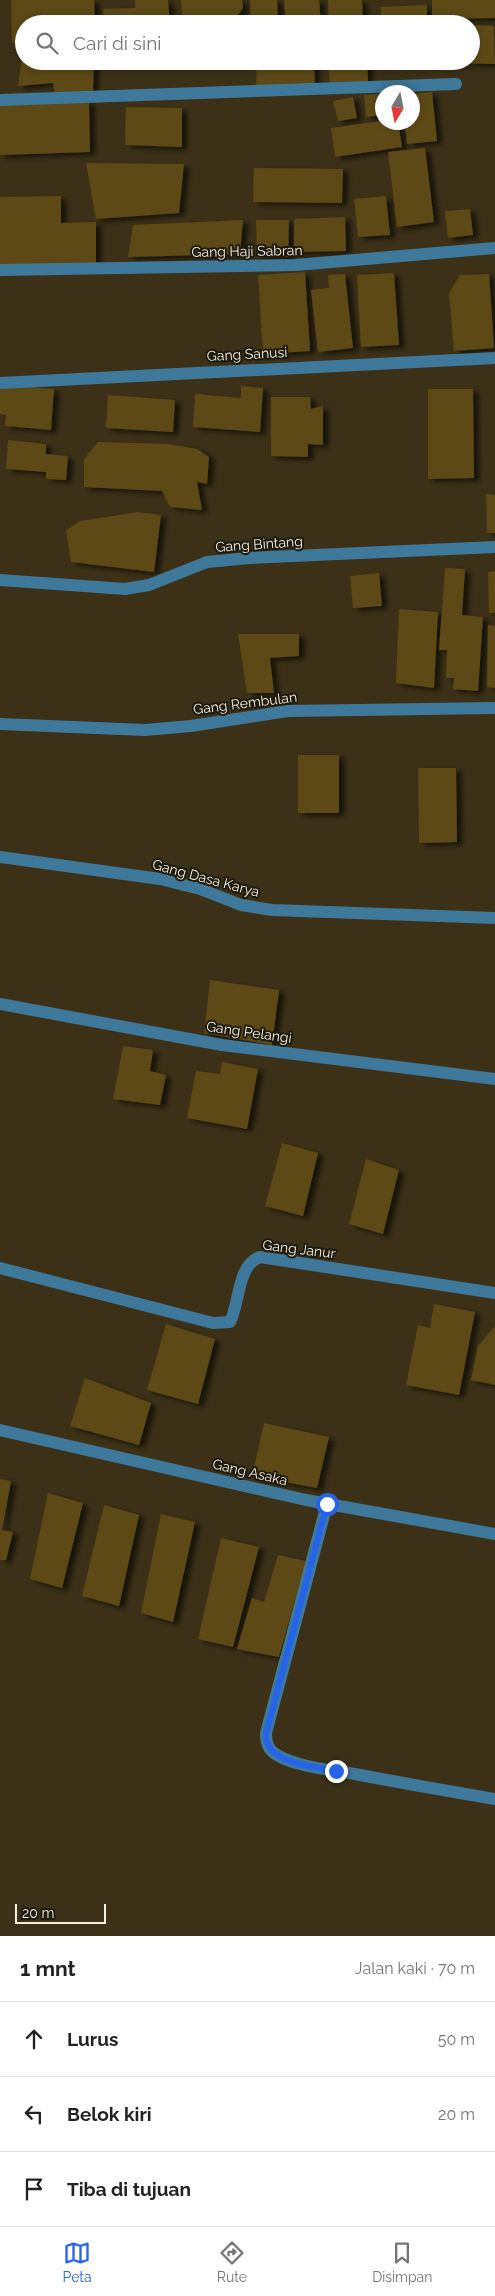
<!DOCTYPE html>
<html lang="id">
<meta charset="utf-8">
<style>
body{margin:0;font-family:Raleway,sans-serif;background:#f6f6f6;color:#222}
.compass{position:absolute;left:375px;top:85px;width:45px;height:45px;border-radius:50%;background:#fff;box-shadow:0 2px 8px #0003;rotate:190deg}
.scale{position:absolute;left:15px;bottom:12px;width:91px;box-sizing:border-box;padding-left:5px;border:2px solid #f4eede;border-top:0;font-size:14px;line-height:18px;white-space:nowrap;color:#f4eede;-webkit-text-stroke:4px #1e1a0e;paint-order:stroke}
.stop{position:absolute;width:15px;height:15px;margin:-11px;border:4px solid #2563eb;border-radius:50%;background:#fff}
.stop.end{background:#2563eb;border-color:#fff;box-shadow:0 1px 5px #0008}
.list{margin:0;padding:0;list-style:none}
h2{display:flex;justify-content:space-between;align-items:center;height:65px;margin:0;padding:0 20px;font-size:21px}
h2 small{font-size:16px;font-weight:400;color:#767676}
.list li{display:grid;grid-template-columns:32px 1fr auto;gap:15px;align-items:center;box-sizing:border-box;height:75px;padding:0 20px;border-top:1px solid #e0e0e0}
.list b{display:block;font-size:19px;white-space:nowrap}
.list em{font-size:16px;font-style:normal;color:#767676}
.icon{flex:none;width:28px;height:28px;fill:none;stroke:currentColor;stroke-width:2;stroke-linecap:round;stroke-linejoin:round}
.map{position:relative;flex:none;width:495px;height:1936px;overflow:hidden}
.search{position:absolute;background:#fff;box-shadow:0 2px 8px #0003;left:15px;right:15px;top:15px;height:55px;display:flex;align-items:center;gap:12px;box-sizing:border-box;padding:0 18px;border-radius:28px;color:#767676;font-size:19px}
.sheet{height:290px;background:#fff}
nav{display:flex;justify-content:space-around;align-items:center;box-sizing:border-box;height:70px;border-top:1px solid #e0e0e0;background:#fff;font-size:14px;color:#767676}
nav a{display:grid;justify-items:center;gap:2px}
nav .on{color:#2563eb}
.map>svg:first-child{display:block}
.building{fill:#5b4815;filter:url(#shadow)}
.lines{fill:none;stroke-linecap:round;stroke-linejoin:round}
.street{stroke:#3e799b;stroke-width:12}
.route{stroke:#2563eb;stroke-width:6}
.labels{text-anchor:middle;stroke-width:4;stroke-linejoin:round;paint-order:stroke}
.street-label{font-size:14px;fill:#f4eede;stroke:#1e1a0e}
</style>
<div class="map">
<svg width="495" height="1936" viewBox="0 0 495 1936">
<defs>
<filter id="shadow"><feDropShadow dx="5.5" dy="3" stdDeviation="2.5" flood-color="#0009"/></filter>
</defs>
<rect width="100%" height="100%" fill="#3c3117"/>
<g class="building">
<path d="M11,0H94L95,24H24V43H12Z"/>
<path d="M135,0H168L170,24H104L103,9L135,8Z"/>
<path d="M181,0H242L243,8L232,24H183Z"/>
<path d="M250,0H277L278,24H251Z"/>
<path d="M284,0H319L321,24H286Z"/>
<path d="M328,0H362L363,24H329Z"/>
<path d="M432,0H495V18L432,19Z"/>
<path d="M427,5V24H381V7Z"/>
<path d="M471,25L494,26L495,64L454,63V61H471Z"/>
<path d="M23,50L24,61H94L93,93L55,95L53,83L18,86Z"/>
<path d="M257,61H314L315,89L256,88Z"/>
<path d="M328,61H367L368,82L330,85Z"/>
<path d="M432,92L437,141L407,144L405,122H412V94Z"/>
<path d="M382,94V115L366,117L364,95Z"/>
<path d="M353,97L357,118L338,121L333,101Z"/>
<path d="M89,101L90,152L0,155V103Z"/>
<path d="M126,107L182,108V147L125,145Z"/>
<path d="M382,121L398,122L402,147L335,157L331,128Z"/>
<path d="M425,148L434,222L397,227L388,152Z"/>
<path d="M86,163L184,164L179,213L96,219Z"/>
<path d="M254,168L343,169L342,203L253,202Z"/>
<path d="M61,196V223L96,222V264H0V197Z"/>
<path d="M386,196L390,235L358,237L354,199Z"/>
<path d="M470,209L473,235L448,238L445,211Z"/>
<path d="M345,217L346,251L294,252V219Z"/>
<path d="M243,220L240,254L128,257L133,225Z"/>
<path d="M256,220H289L288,257L257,256Z"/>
<path d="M305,272L310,351L263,354L258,275Z"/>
<path d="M394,273L399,345L361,347L357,275Z"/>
<path d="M345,274L353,348L318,352L311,290L329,288L328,275Z"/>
<path d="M489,274L494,348L454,351L449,293L460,275Z"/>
<path d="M0,385L54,389L51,430L5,426L6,415L0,414Z"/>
<path d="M241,386L263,388L260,432L193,427L195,394L241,398Z"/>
<path d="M428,389H473L474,478L428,479Z"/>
<path d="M108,395L175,400L173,432L106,428Z"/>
<path d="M271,397H310L311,409L323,406V445L308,444V457L271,456Z"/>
<path d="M8,440L46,444V454L68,456L66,480L46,479V472L6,469Z"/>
<path d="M98,442L169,444L197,449L209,457L207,484L197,482L202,510L170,507L162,491L84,487V459Z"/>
<path d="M486,494L495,495V533H487Z"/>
<path d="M138,512L161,515L154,572L71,562L66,530L80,521Z"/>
<path d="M445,568L465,569L462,615L483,617L478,691L453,689L454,678H446L447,650H439Z"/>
<path d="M495,571V613H489L488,572Z"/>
<path d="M379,573L382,606L353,608L350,576Z"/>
<path d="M399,609L438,612L434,688L396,683Z"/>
<path d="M488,625L495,626V688L487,687Z"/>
<path d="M238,634H299V656L270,658L274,693H247Z"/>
<rect x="298" y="755" width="41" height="58"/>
<path d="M418,768H456L457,842L419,843Z"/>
<path d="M210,980L279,990L272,1045L204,1033Z"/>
<path d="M123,1046L153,1050L150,1071L166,1075L160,1105L113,1099Z"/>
<path d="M222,1062L258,1069L247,1129L187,1118L196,1071L220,1074Z"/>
<path d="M282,1143L318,1153L303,1216L265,1206Z"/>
<path d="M366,1159L399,1170L383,1234L349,1224Z"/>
<path d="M434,1304L475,1312L459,1395L406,1385L418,1325L430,1328Z"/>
<path d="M166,1324L215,1339L198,1404L147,1390Z"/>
<path d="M495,1326V1385L471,1380L478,1346Z"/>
<path d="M85,1378L151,1403L139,1445L70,1426Z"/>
<path d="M264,1423L329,1437L317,1488L252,1476Z"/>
<path d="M0,1479L11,1481L2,1530L13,1532L6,1560H0Z"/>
<path d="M48,1493L83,1503L62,1588L30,1579Z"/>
<path d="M104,1505L139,1515L119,1606L82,1596Z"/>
<path d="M161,1514L195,1522L173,1622L141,1613Z"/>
<path d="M221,1538L259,1547L233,1647L198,1639Z"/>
<path d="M278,1555L306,1561L279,1657L237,1649L252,1598L264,1602Z"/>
</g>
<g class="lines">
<g class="street">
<path d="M0,100L456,84"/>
<path d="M0,270L296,265L495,248"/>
<path d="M0,383L495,358"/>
<path d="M0,580L125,589L149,585L207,562L249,558L495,547"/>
<path d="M0,724L145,730L191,726L288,711L495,708"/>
<path d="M0,857L160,879L200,889L241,905L272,910L495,918"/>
<path d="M0,1004L222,1045L495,1079"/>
<path d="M0,1268L213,1323L230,1322C240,1303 237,1265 260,1257L495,1293"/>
<path d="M0,1430L306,1500L495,1534"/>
<path d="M327,1504L266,1733C266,1743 268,1750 277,1755C297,1767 332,1770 355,1774C402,1783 448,1791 495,1799"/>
</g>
</g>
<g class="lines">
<path class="route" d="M327,1504L266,1733C264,1764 313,1766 336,1771"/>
</g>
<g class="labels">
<g class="street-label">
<text transform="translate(247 251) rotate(-1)" y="5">Gang Haji Sabran</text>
<text transform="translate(247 354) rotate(-3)" y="5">Gang Sanusi</text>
<text transform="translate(259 544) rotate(-4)" y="5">Gang Bintang</text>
<text transform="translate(245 703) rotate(-7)" y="5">Gang Rembulan</text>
<text transform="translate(206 878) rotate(15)" y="5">Gang Dasa Karya</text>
<text transform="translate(249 1032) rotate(8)" y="5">Gang Pelangi</text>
<text transform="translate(299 1249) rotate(7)" y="5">Gang Janur</text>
<text transform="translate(250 1472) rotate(13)" y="5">Gang Asaka</text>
</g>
</g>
</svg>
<svg class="compass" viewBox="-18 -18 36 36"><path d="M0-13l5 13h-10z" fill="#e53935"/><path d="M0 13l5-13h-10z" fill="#767676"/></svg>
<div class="scale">20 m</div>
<div class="stop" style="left:327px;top:1504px"></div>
<div class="stop end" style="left:336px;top:1771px"></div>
<div class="search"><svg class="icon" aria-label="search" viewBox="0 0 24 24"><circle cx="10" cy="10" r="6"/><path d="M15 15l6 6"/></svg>Cari di sini</div>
</div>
<section class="sheet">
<h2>1 mnt<small>Jalan kaki · 70 m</small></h2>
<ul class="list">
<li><svg class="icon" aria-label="ahead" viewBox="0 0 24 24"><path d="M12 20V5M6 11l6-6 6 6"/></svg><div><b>Lurus</b></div><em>50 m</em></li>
<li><svg class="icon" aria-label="left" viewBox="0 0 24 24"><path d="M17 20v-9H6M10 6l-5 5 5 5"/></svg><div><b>Belok kiri</b></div><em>20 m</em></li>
<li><svg class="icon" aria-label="arrive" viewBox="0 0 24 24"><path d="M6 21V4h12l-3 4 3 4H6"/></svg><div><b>Tiba di tujuan</b></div></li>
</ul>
</section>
<nav>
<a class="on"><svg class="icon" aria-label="map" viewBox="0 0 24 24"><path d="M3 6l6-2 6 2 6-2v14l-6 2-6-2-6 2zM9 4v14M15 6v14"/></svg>Peta</a>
<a><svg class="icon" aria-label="directions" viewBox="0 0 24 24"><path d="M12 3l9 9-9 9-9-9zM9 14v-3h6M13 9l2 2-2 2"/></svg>Rute</a>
<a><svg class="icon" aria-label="saved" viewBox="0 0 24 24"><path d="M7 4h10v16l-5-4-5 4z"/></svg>Disimpan</a>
</nav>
